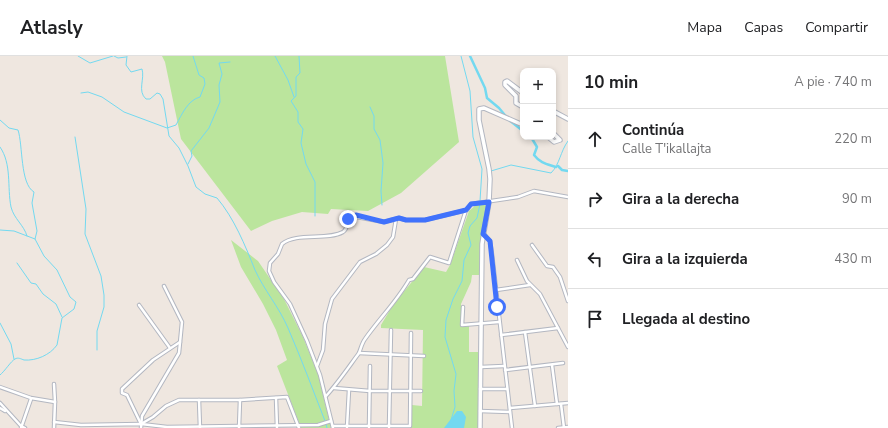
<!DOCTYPE html>
<html lang="es">
<meta charset="utf-8">
<style>
body{margin:0;font-family:"Nunito Sans",sans-serif;background:#f2f2f2;color:#202124}
.controls{position:absolute;right:12px;top:12px;display:grid;overflow:hidden;border-radius:8px;box-shadow:0 2px 6px #0003}
.controls button{width:36px;height:36px;display:grid;place-items:center;padding:0;border:0;border-bottom:1px solid #e0e0e0;background:#fff;color:#202124;font:20px sans-serif}
.stop{position:absolute;width:12px;height:12px;margin:-9px;border:3px solid #4072fc;border-radius:50%;background:#fff}
.stop.end{background:#4072fc;border-color:#fff;box-shadow:0 1px 4px #0008}
.list{margin:0;padding:0;list-style:none}
h2{display:flex;justify-content:space-between;align-items:center;height:52px;margin:0;padding:0 16px;font-size:17px}
h2 small{font-size:13px;font-weight:400;color:#757577}
.list li{display:grid;grid-template-columns:26px 1fr auto;gap:12px;align-items:center;box-sizing:border-box;height:60px;padding:0 16px;border-top:1px solid #e0e0e0}
.list b{display:block;font-size:15px;white-space:nowrap}
.list p{margin:0;font-size:13px;white-space:nowrap;color:#757577}
.list em{font-size:13px;font-style:normal;color:#757577}
.icon{flex:none;width:22px;height:22px;fill:none;stroke:currentColor;stroke-width:2;stroke-linecap:round;stroke-linejoin:round}
.map{position:relative;flex:none;width:568px;height:372px;overflow:hidden}
header{display:flex;align-items:center;gap:24px;box-sizing:border-box;height:56px;padding:0 20px;background:#fff;border-bottom:1px solid #e0e0e0}
header strong{font-size:19px}
nav{display:flex;gap:22px;margin-inline-start:auto;font-size:14px}
main{display:flex}
aside{flex:1;background:#fff}
.map>svg:first-child{display:block}
.green{fill:#bbe59d}
.water{fill:#73d9f0}
.lines{fill:none;stroke-linecap:round;stroke-linejoin:round}
.stream{stroke:#73d9f0;stroke-width:1}
.canal{stroke:#73d9f0;stroke-width:2.5}
.minor-casing{stroke:#b3b7c1;stroke-width:4.5}
.tertiary-casing{stroke:#b3b7c1;stroke-width:5.5}
.minor{stroke:#fff;stroke-width:2.5}
.tertiary{stroke:#fff;stroke-width:3.5}
.route{stroke:#4072fc;stroke-width:5}
</style>
<header>
<strong>Atlasly</strong>
<nav><a>Mapa</a><a>Capas</a><a>Compartir</a></nav>
</header>
<main>
<div class="map">
<svg width="568" height="372" viewBox="0 0 568 372">
<rect width="100%" height="100%" fill="#efe7e0"/>
<g class="green">
<path d="M162,0H445L459,86L401,137L368,155L331,153L328,158L302,156L272,165L251,175L181,83L165,6Z"/>
<path d="M488,148L482,176L479,219H472L471,226L461,248V271L469,270V296H478V372H403L412,371V349L422,350L423,274L381,272V269L393,249L424,211L446,216L450,209L469,155L476,149Z"/>
<path d="M231,184L258,205L284,243L303,281L318,318L331,372H301L277,310L287,304L276,274L263,248L241,211Z"/>
</g>
<path class="water" d="M457,355H462L466,361L464,372H444Z"/>
<g class="lines">
<g class="stream">
<path d="M78,0L90,7L113,0"/>
<path d="M114,0L118,2L126,1"/>
<path d="M127,0L126,9L131,16L142,13C145,23 137,35 146,43H150L157,37L160,38L163,43L169,80L179,92L188,110L196,131L205,138L217,142C234,162 245,189 255,214C264,234 279,251 288,272C301,302 313,334 325,365"/>
<path d="M275,0L288,24L294,41"/>
<path d="M299,0L300,17L296,21V40L291,45L298,56V66L303,73L301,87L306,108L315,126V160"/>
<path d="M461,0L470,35L473,81L482,113L480,145"/>
<path d="M81,37L88,36L102,41L124,56L167,72L176,69C182,58 188,44 200,41L205,28L204,22L199,19L193,0"/>
<path d="M370,51L374,60V73L380,84L383,107L381,135L382,149"/>
<path d="M0,64L9,72L18,74C23,89 20,128 34,136L32,147L37,175L35,183L44,200L57,214L70,241L76,246L74,253L62,262L57,289C50,299 36,305 24,304C21,303 18,301 15,303C11,305 5,315 0,319"/>
<path d="M75,81L86,153L85,178L101,220L104,239V251L97,275V294"/>
<path d="M0,91C12,108 7,131 11,151C14,163 24,169 27,180"/>
<path d="M188,108L192,100L191,95L209,72L220,46L219,29L222,18L219,7L230,6"/>
<path d="M491,115L511,109L551,117C560,108 560,96 568,85"/>
<path d="M0,174L14,175L35,183"/>
<path d="M17,207L31,227L36,228L43,238L56,248L62,261"/>
<path d="M0,267L11,288L14,303"/>
<path d="M451,364L455,351L454,335L456,318L445,281L446,264L453,243L462,225L464,204L471,189L468,177L470,170L477,162L480,148"/>
<path d="M326,368L327,372"/>
</g>
<g class="canal">
<path d="M470,0L485,32L487,42L499,52L509,64L523,75"/>
<path d="M531,81L537,91L534,99C540,107 547,108 556,111"/>
<path d="M558,110L562,114L568,115"/>
</g>
<defs>
<g id="minor">
<path d="M484,178L490,185L492,198L512,372"/>
<path d="M532,189L547,210L553,211L560,221L568,245"/>
<path d="M517,204L527,225L540,238L568,291"/>
<path d="M496,234L530,229"/>
<path d="M139,249L170,292"/>
<path d="M463,251L462,269L499,266"/>
<path d="M525,276L535,350"/>
<path d="M501,279L558,272"/>
<path d="M359,297L424,300"/>
<path d="M552,309L557,348"/>
<path d="M317,310L323,294L325,268L332,243L360,206L376,198L387,189L393,181L396,163"/>
<path d="M481,311L504,310"/>
<path d="M505,314L563,307"/>
<path d="M0,331L31,342L55,346"/>
<path d="M334,332L370,335H421"/>
<path d="M480,333H507"/>
<path d="M326,340C338,327 348,312 359,297C361,292 362,287 365,283C379,263 397,245 409,224L413,223L430,201L449,207L466,154"/>
<path d="M276,342L277,372"/>
<path d="M199,344L200,372"/>
<path d="M0,347L21,370L25,372"/>
<path d="M561,348L564,372"/>
<path d="M0,352L5,355"/>
<path d="M510,352L568,347"/>
<path d="M480,355L510,356"/>
<path d="M54,366L81,369L141,368L167,371L318,369L331,365"/>
<path d="M141,368L153,361L166,350L179,344H240L287,341L299,372"/>
<path d="M141,368L127,339L122,337V333L153,304L180,286"/>
<path d="M333,370H410L411,277"/>
<path d="M347,371L349,334"/>
<path d="M369,371L370,310"/>
<path d="M389,371L391,274"/>
<path d="M21,372L31,343"/>
<path d="M54,372L55,346L54,328"/>
<path d="M141,372L142,360L179,297L182,266L164,230"/>
<path d="M239,372L240,344"/>
<path d="M333,372L320,319L307,285L290,248L274,226L269,215L270,207L278,198L282,188C296,176 327,185 343,176C349,172 346,164 351,160L384,166L399,162L406,164H425L467,154L471,148L518,141L534,135L568,141"/>
<path d="M558,372L568,371"/>
</g>
<g id="tertiary">
<path d="M523,37L507,25L505,26V29L516,40V47L523,51"/>
<path d="M553,55L568,63"/>
<path d="M548,81L554,86L560,84L553,77"/>
<path d="M480,372L482,188L489,146L490,123L489,113L479,64V53L484,52L523,69"/>
</g>
</defs>
<use href="#minor" class="minor-casing"/>
<use href="#tertiary" class="tertiary-casing"/>
<use href="#minor" class="minor"/>
<use href="#tertiary" class="tertiary"/>
</g>
<g class="lines">
<path class="route" d="M348,163L356,159L384,166L399,162L406,164H425L466,154L471,148L489,146L483,178L490,185L497,251"/>
</g>
</svg>
<div class="controls">
<button>+</button>
<button>−</button>
</div>
<div class="stop" style="left:497px;top:251px"></div>
<div class="stop end" style="left:348px;top:163px"></div>
</div>
<aside>
<h2>10 min<small>A pie · 740 m</small></h2>
<ul class="list">
<li><svg class="icon" aria-label="ahead" viewBox="0 0 24 24"><path d="M12 20V5M6 11l6-6 6 6"/></svg><div><b>Continúa</b><p>Calle T'ikallajta</p></div><em>220 m</em></li>
<li><svg class="icon" aria-label="right" viewBox="0 0 24 24"><path d="M7 20v-9h11M14 6l5 5-5 5"/></svg><div><b>Gira a la derecha</b></div><em>90 m</em></li>
<li><svg class="icon" aria-label="left" viewBox="0 0 24 24"><path d="M17 20v-9H6M10 6l-5 5 5 5"/></svg><div><b>Gira a la izquierda</b></div><em>430 m</em></li>
<li><svg class="icon" aria-label="arrive" viewBox="0 0 24 24"><path d="M6 21V4h12l-3 4 3 4H6"/></svg><div><b>Llegada al destino</b></div></li>
</ul>
</aside>
</main>
